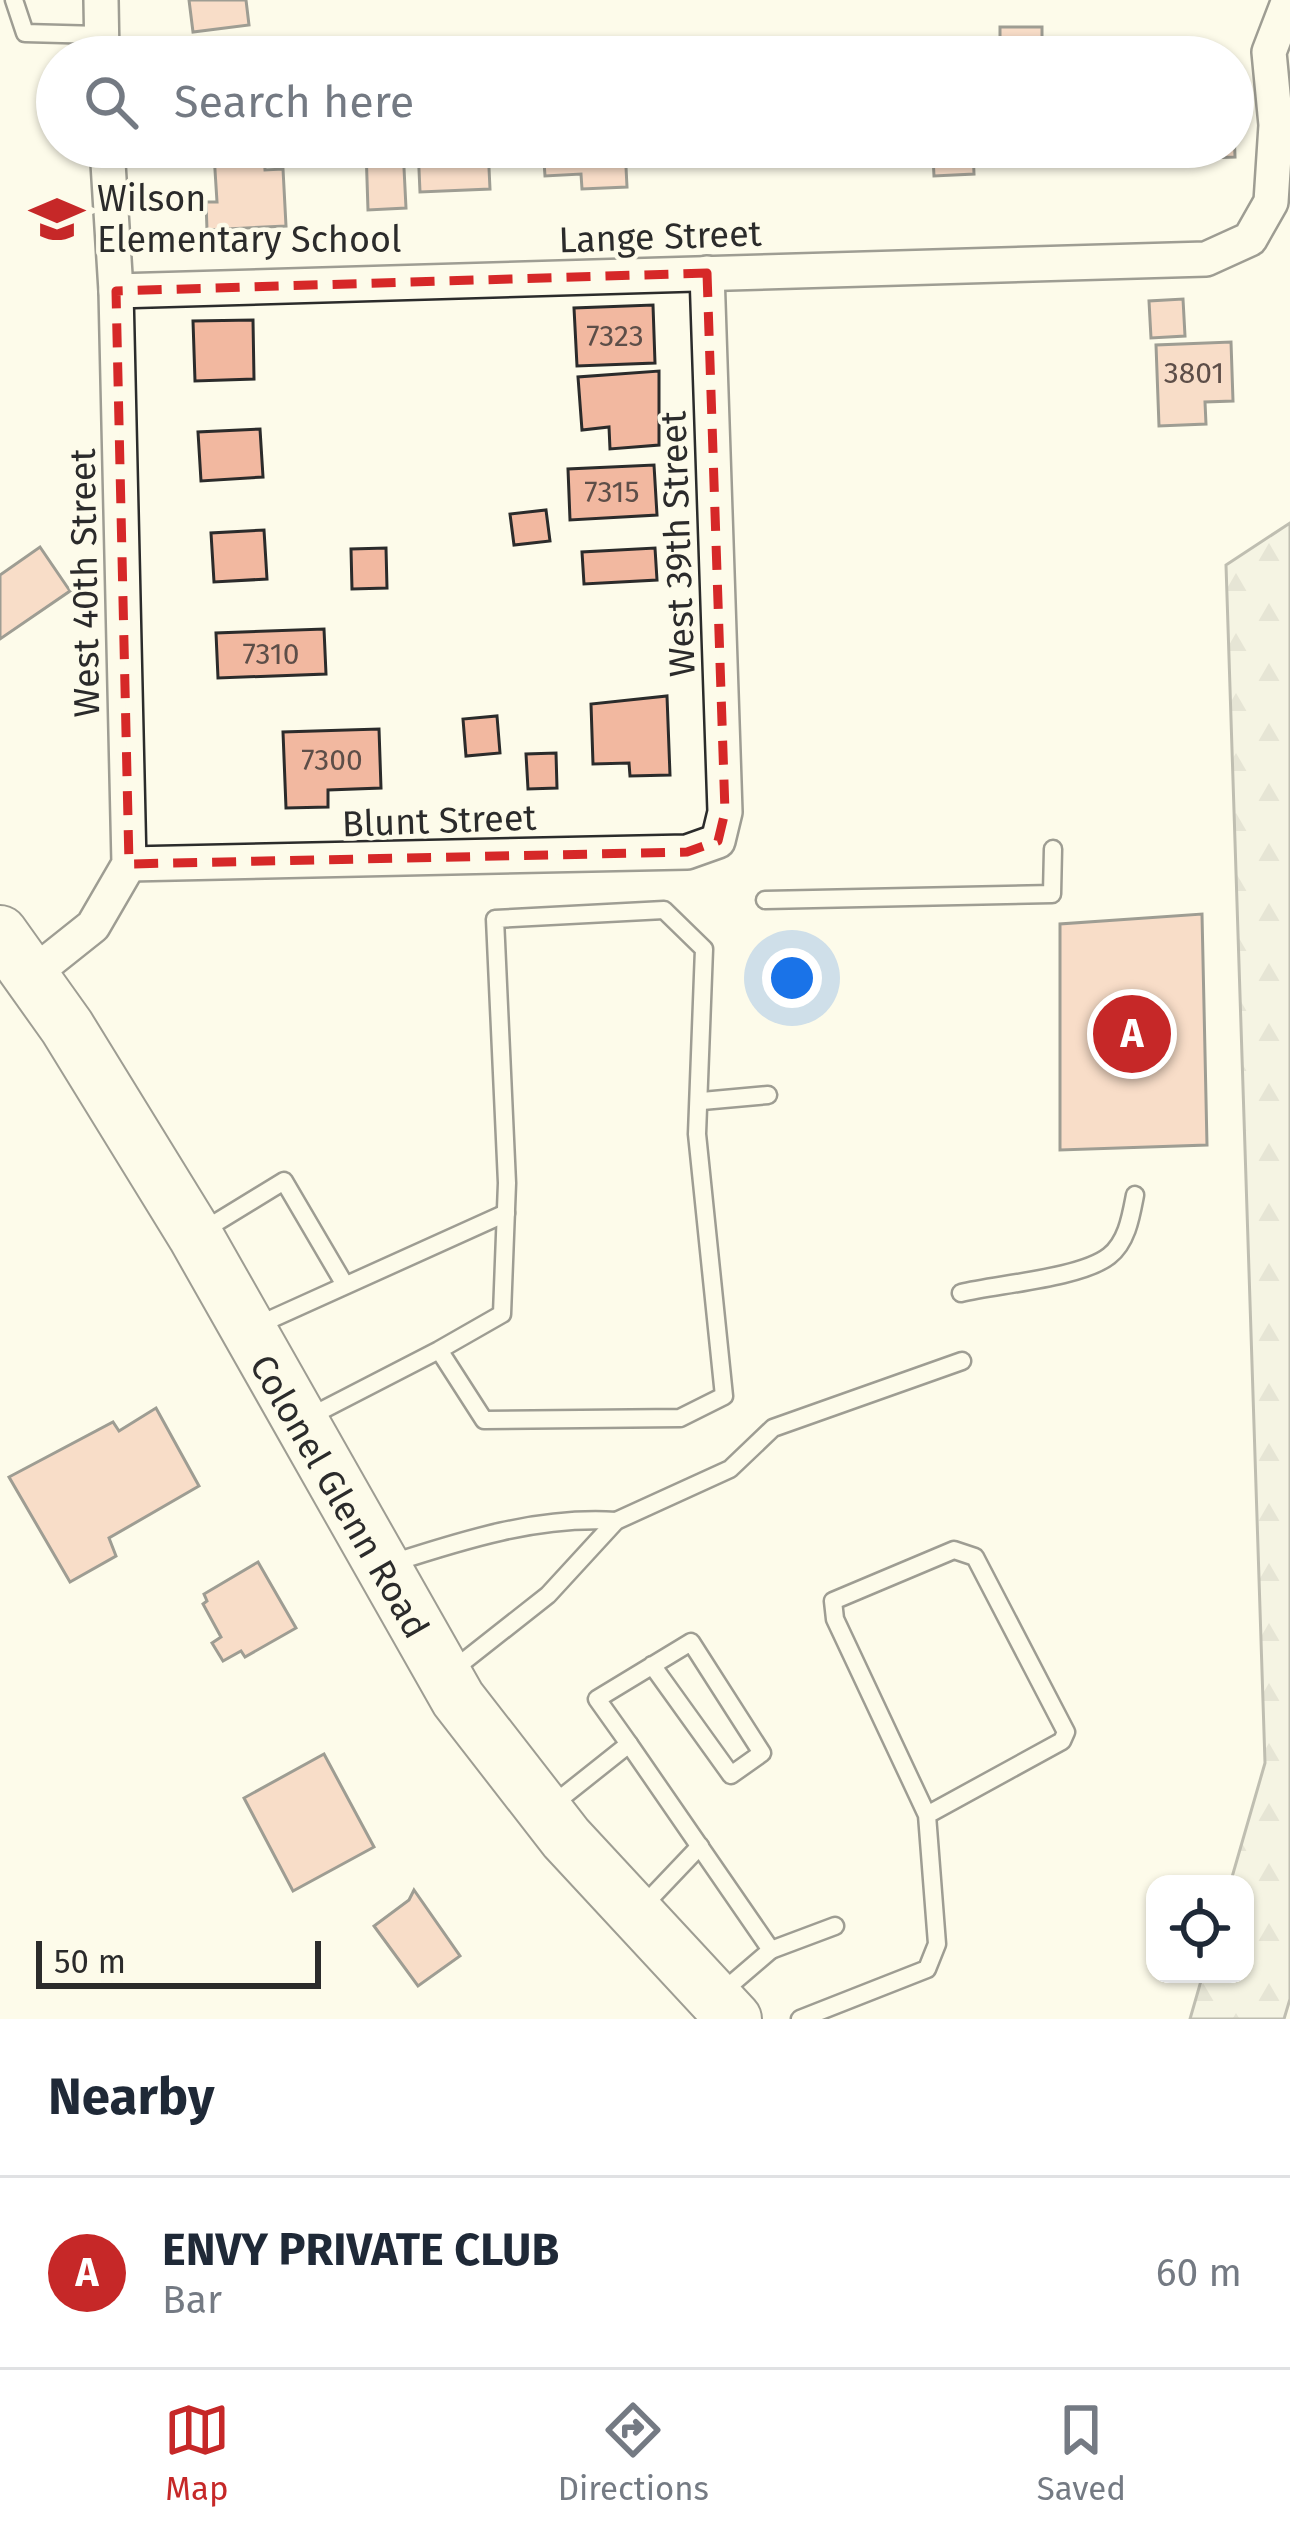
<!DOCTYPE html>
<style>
body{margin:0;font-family:"Fira Sans",sans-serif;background:#f6f6f7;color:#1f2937}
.controls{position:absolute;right:36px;bottom:36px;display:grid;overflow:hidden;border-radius:24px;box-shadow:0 3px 9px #0004}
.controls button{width:108px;height:108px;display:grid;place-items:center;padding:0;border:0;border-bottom:3px solid #e0e1e3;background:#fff;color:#1f2937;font:60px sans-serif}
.scale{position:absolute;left:36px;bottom:30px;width:285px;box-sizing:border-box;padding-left:12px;border:6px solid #2b2b2b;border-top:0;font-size:33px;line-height:42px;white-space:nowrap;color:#2b2b2b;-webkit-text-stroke:9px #fdfbea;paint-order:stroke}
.you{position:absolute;left:792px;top:978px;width:42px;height:42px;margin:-30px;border:9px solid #fff;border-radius:50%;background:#1a73e8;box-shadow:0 0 0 18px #1a73e833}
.badge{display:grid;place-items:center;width:78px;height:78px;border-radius:50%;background:#c62828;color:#fff;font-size:39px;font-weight:700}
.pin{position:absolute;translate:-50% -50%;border:6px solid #fff;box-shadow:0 3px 12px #0006}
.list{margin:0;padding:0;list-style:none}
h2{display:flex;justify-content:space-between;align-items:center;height:156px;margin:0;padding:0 48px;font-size:51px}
h2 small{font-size:39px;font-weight:400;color:#747a83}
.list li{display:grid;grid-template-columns:78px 1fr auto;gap:36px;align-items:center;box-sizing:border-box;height:192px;padding:0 48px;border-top:3px solid #e0e1e3}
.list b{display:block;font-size:45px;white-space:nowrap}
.list p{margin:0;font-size:39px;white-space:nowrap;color:#747a83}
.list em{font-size:39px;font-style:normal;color:#747a83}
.icon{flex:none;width:66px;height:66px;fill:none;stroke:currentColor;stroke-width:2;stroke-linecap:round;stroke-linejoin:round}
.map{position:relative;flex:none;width:1290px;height:2019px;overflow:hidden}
.search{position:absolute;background:#fff;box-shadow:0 3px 9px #0004;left:36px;right:36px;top:36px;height:132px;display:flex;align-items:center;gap:30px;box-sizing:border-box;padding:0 42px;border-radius:66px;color:#747a83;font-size:45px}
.sheet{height:348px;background:#fff}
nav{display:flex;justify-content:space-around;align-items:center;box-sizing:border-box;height:168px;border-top:3px solid #e0e1e3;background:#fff;font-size:33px;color:#747a83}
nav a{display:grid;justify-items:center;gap:6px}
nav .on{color:#c62828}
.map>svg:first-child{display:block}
.forest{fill:url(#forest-firs);stroke:#74746e;stroke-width:3}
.building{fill:#f2b8a0;stroke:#2b2b2b;stroke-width:3}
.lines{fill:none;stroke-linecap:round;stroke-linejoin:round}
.service-casing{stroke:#2b2b2b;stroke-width:21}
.minor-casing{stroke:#2b2b2b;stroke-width:38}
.primary-casing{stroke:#2b2b2b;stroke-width:58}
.service{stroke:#fdfbea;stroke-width:16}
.minor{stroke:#fdfbea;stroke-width:33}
.primary{stroke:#fdfbea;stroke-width:54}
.marked{fill:none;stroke:#d62828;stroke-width:9;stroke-dasharray:24 15;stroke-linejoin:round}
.labels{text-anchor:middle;stroke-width:9;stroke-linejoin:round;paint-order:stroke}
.number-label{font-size:30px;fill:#5d4e48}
.poi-label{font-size:36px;fill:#2b2b2b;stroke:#fdfbea;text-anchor:start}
.street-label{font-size:36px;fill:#2b2b2b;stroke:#fdfbea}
</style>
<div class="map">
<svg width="1290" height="2019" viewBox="0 0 1290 2019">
<defs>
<pattern id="forest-firs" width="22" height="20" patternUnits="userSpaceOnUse" patternTransform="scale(3)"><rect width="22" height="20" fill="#ecebdb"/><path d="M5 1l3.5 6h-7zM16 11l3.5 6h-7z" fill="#cbcabc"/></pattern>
</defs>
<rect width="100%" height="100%" fill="#fdfbea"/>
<path class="forest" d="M1290,523V1999L1284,2019H1190L1203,1974H1245V1884H1230L1265,1763L1226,565Z"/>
<g class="building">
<path d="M189,0H246L249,25L193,32Z"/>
<rect x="1000" y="27" width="42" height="30"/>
<path d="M1233,96L1235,157L1176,159L1175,147H1233Z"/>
<path d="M418,147H488L490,189L420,192Z"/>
<path d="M543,147H625L627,187L582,189L581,174L545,176Z"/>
<path d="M768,147H848V149L768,155Z"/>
<path d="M882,147H973L974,174L934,176L933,156L883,158Z"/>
<path d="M1062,147H1114V165L1062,164Z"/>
<path d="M403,148L406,208L368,210L366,149Z"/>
<path d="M264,151L265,170L283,169L286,226L207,230L206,202H217L214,154Z"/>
<path d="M1183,299L1185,336L1151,338L1149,301Z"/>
<path d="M653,305L655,363L577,366L574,308Z"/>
<path d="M253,320L254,379L195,381L193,321Z"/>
<path d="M1231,342L1233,401L1205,402L1206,424L1159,426L1156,345Z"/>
<path d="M659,371V445L610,449L609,427L582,430L578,377Z"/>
<path d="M260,429L263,477L201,481L198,432Z"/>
<path d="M654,465L657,515L570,520L568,469Z"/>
<path d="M546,510L550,541L514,545L510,514Z"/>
<path d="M264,530L267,579L214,582L211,533Z"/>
<path d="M40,547L70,591L0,639V575Z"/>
<path d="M386,548L387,588L352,589L351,549Z"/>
<path d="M655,548L657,580L584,584L582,552Z"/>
<path d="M324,629L326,674L218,678L216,633Z"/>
<path d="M667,696L670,775L630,776L629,763L593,764L591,704Z"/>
<path d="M497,716L500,753L466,756L463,719Z"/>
<path d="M379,729L381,788L328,790V807L286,808L283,732Z"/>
<path d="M556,753L557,788L528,789L526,754Z"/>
<path d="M1202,914L1207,1145L1060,1150V924Z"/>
<path d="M156,1408L199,1486L109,1538L116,1556L70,1582L9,1477L113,1422L119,1431Z"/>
<path d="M258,1562L296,1628L245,1657L241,1651L223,1661L212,1643L221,1637L203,1604L207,1601L204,1594Z"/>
<path d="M324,1754L374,1847L293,1891L244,1798Z"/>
<path d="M414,1890L460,1956L418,1986L374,1926L409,1900Z"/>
</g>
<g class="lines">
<defs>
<g id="service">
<path d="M14,0L25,33L100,35"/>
<path d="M765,900L1052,894L1053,849"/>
<path d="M702,1101L768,1095"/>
<path d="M199,1233L284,1181L345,1285"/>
<path d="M961,1293C999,1284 1081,1278 1109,1256C1127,1242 1131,1216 1135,1195"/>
<path d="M256,1326L506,1213"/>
<path d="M309,1417L439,1350L484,1420L680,1418L724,1396L697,1134L704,949L664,910L495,919L507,1183L502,1314L439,1350"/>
<path d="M389,1564C463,1540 538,1516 616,1521"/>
<path d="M449,1673L548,1595L616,1521L730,1469L773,1428L962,1361"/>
<path d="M629,1744L597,1699L691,1642L762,1753L731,1775L652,1665"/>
<path d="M551,1806L629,1744L771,1950L835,1926"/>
<path d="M643,1906L700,1846"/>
<path d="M722,1992L771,1950"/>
<path d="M800,2019L927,1969L937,1944L927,1815L835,1619L833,1601L954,1550L975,1557L1066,1732L1062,1741L927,1815"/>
</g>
<g id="minor">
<path d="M101,0L102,57"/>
<path d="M116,291L1206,259L1250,239L1271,202L1276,125L1269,52L1289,0"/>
<path d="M129,864L687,852L718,841L725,812L707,273"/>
<path d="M29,977L93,926L129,864L116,291L107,147"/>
</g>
<path id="primary" d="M0,933L67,1027L195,1235L458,1699L566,1838L734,2019"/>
</defs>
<use href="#service" class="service-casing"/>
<use href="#minor" class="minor-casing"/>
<use href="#primary" class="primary-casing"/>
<use href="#service" class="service"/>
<use href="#minor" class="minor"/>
<use href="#primary" class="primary"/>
</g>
<path d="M0 0H1290V2019H0ZM707,273L725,812L718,841L687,852L129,864L116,291Z" fill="#fdfbea" fill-opacity=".55" fill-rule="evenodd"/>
<path class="marked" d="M707,273L725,812L718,841L687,852L129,864L116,291Z"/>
<defs>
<symbol id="school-bare" viewBox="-9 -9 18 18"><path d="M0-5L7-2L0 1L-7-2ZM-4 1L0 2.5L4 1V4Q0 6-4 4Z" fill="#c62828" stroke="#fdfbea" stroke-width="2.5" paint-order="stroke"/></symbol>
</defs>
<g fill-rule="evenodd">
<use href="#school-bare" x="19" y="181" width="76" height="76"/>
</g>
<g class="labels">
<g class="number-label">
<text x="615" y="346">7323</text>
<text x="1194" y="383">3801</text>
<text x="612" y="502">7315</text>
<text x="271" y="664">7310</text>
<text x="332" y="770">7300</text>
</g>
<g class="poi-label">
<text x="97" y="211">Wilson<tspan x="97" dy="41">Elementary School</tspan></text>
</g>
<g class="street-label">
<text transform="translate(660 236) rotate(-2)" y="13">Lange Street</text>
<text transform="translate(677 544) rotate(-92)" y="13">West 39th Street</text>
<text transform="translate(84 583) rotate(-91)" y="13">West 40th Street</text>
<text transform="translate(439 820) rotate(-2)" y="13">Blunt Street</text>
<text transform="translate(340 1496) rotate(60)" y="13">Colonel Glenn Road</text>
</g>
</g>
</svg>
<div class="controls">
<button><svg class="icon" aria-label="locate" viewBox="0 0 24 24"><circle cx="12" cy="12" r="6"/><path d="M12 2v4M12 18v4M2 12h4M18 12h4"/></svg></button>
</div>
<div class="scale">50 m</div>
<div class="you"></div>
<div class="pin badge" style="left:1132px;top:1034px">A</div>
<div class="search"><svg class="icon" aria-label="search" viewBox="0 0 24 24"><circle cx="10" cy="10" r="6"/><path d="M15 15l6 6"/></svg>Search here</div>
</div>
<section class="sheet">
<h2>Nearby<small></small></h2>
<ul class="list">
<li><span class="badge">A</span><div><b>ENVY PRIVATE CLUB</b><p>Bar</p></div><em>60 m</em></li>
</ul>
</section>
<nav>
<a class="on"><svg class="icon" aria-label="map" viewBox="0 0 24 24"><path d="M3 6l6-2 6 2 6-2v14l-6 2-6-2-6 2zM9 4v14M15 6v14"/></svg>Map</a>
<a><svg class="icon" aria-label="directions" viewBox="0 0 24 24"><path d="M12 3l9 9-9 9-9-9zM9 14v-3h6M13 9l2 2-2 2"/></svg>Directions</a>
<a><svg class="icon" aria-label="saved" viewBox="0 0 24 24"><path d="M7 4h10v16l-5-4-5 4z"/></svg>Saved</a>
</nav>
